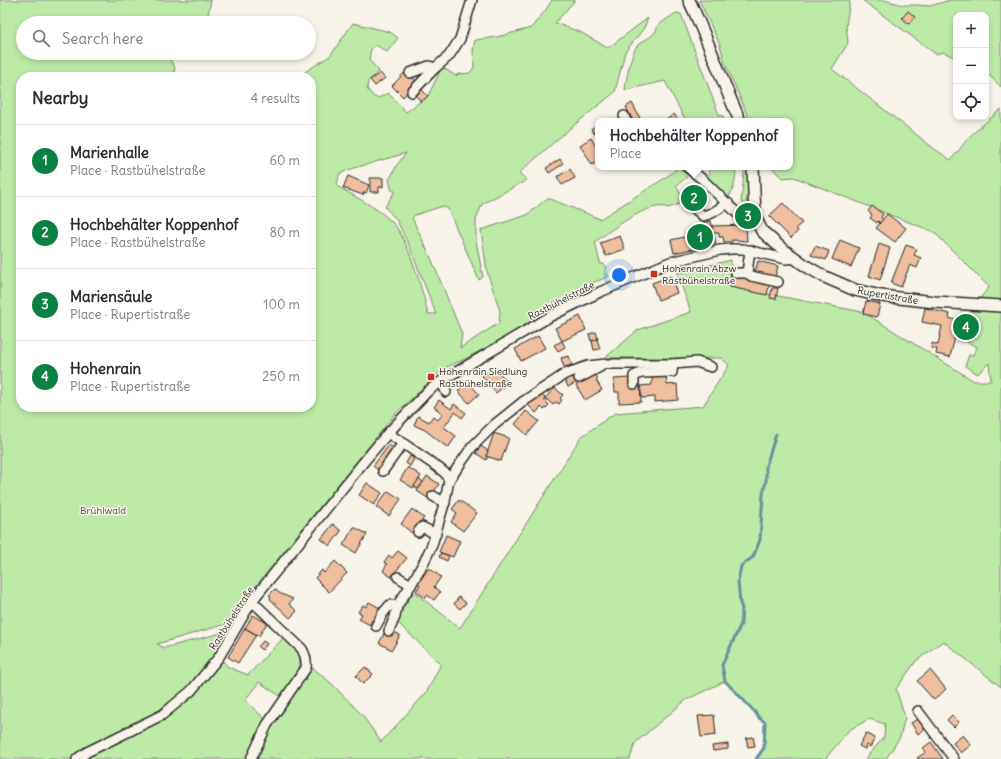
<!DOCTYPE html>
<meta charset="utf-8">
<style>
body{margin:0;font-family:Delius,sans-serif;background:#f7f7f7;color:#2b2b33}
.controls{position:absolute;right:12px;top:12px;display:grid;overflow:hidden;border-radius:8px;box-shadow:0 2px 6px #0003}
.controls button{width:36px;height:36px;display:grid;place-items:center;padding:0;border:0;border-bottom:1px solid #e1e1e2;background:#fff;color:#2b2b33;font:20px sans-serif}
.you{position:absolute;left:619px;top:275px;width:14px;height:14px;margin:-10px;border:3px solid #fff;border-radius:50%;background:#1a73e8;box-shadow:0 0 0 6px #1a73e833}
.badge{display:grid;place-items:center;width:26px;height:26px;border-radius:50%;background:#0b8043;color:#fff;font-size:13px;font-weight:700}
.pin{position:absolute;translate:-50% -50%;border:2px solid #fff;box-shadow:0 1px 4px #0006}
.popup{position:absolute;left:595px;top:118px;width:198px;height:52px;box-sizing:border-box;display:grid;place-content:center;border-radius:8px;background:#fff;filter:drop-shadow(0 1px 3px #0005);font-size:13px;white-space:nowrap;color:#7c7c81}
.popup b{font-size:15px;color:#2b2b33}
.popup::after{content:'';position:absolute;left:50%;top:100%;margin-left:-8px;border:8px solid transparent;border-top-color:#fff}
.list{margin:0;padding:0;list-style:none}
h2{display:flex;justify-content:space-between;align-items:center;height:52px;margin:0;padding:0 16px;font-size:17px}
h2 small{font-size:13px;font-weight:400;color:#7c7c81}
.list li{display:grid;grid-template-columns:26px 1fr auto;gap:12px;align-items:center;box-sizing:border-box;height:72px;padding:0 16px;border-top:1px solid #e1e1e2}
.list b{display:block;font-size:15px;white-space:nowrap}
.list p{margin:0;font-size:13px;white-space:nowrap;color:#7c7c81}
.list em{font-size:13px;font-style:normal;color:#7c7c81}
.icon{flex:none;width:22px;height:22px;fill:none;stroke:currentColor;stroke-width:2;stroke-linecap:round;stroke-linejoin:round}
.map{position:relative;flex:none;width:1001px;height:759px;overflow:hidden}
.search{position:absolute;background:#fff;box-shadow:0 2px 6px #0003;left:16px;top:16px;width:300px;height:44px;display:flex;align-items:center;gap:10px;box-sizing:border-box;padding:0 14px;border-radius:22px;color:#7c7c81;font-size:15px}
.panel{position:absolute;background:#fff;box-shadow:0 2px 6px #0003;left:16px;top:72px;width:300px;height:340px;border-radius:16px}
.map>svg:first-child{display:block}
.green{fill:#beeaa8;stroke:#748a6a;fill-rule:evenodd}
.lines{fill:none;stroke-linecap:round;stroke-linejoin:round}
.stream{stroke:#65929e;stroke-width:3}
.building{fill:#eebe9e;stroke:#2b2b2b}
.minor-casing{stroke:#2b2b2b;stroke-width:12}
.major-casing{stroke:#2b2b2b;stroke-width:14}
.minor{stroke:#f7f3e8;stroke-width:9}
.major{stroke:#f7f3e8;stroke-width:11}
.poi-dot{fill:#c8321e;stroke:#f7f3e8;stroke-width:1.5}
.labels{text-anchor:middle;stroke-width:3;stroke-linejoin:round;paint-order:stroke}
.poi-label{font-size:10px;fill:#2b2b2b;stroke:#f7f3e8;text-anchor:start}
.street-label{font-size:10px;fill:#2b2b2b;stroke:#f7f3e8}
.park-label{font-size:10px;fill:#485144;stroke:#f7f3e8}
</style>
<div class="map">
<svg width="1001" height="759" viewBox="0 0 1001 759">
<rect width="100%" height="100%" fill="#f7f3e8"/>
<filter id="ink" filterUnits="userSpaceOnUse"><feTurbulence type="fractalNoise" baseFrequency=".025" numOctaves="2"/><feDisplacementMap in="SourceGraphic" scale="8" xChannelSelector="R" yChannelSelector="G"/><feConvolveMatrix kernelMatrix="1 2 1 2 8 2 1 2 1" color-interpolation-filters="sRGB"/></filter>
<g filter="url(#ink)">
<g class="green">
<path d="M0,0H211L207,20L203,23H23V53H166L175,68L173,77H21V407H311V77H297L330,56L353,23L390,32L398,38L387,52L376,45L371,49L369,60L379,71L368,81L367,89L374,97L378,98L388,93L406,112L428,96L442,67L456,76L458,74L470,73L474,67L473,50L475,40L497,37L531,28L545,11L552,0H575L555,23L580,32L608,48L648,18L644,28L625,52L615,92L568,130L519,173L527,180L482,204L476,220V241L483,277L479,280L448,209L443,206L415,215L412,218L431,258L462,334L460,348L499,323L500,311L487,271L481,230L527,215L548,198L600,219L665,178L679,167H681L689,175L676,186L683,198L679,204L668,208C651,200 614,228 600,238L595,242L600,263L605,265L608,277L592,283L588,293L465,359L444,368L395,414L256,586L233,622L157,644L164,648L225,632L227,633L217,651L201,674L192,695L211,675L221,659L228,667L248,675L284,637C287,640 292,644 295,648C309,666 290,682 280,696L259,682L245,700L265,719L249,750L256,755L277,716L313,668L331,683L363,716L381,742L426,693L441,664L398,623L404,606L414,592L460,628L581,437L615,413L703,406L729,365L721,358H605L638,330L691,312L677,273L731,260L730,287L863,312L974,381H991L989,363L978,374L965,366L969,355H973L977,347L967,342L969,329L973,321L965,318L989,287L934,232L794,177L782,178L771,167H790V121H750L725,63L720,45L699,0H850L846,26L848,43L832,69L936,150L951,160L970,136L1001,109V687L943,641L916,661L896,689L905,717L900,737L886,759H865L884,737L885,724L869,719L849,730L825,759H756L764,748L765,722L759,718L755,712L725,681L686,700L635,743L630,759H0ZM406,153L397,165L389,180L392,191H395L385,207L396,219L409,245L436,314H428C423,292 407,235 391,221C375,206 355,197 337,186L339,174L351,169Z"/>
<path d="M862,0H884L903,5H916L930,6L950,0H1001V87L986,72V15H956V58L943,52L936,54Z"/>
<path d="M676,13L681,14L719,115L723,116L724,121H686L665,81L625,90C626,80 631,50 639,44C647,38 656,36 658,25Z"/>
<path d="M707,167H735C737,179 734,188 728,199L706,176H708L709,171Z"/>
<path d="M743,167H747L749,184L746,205L741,202L744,173Z"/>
</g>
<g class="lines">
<g class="stream">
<path d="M727,683L725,681L722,665L741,624L742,609L740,603L738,581L741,566L753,557L760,540L763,494L766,481V466L776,434"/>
<path d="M728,684L755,712L759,718L765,722L764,748L756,759"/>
</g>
</g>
<g class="building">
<path d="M908,11L915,17L909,24L902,18Z"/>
<path d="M406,71L417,82L403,97L392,86Z"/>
<path d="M380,73L385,78L375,86L370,80Z"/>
<path d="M421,89L428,96L421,102L415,94Z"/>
<path d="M632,103L640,118L633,121L626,107Z"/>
<path d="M674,114L679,121H665Z"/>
<path d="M598,124V136L597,137L591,129Z"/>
<path d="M591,138L596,147L598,146V161L592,165L580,145Z"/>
<path d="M560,159L563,164L549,173L546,168Z"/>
<path d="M570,169L575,178L562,185L557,177Z"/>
<path d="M348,176L369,185L366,193L364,192L363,195L343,188Z"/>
<path d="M370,178H383V187H379V192H370Z"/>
<path d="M692,192L700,199L695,202L689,196Z"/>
<path d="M783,203L802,223L796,228L798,231L791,238L769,216Z"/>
<path d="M872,206L883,214L881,218L883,220L880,223L878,221L877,223L870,218L872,215L868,211Z"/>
<path d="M887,214L906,228L895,242L876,228Z"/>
<path d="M711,221L716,244L674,253L671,240L702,233L699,224Z"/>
<path d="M746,225L747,241L732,240V242H724L723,237H719V233H713L712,226Z"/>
<path d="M620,236L625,249L606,256L600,243Z"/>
<path d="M840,240L859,248L851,267L832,259Z"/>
<path d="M879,244L890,248L880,280L869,276Z"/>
<path d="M906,245L917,249L914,255L921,258L917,268L910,265L901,287L891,283Z"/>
<path d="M815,246L829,251L826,260L811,255Z"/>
<path d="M758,261L778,266L775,277L755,273Z"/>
<path d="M733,275L770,282L767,295L730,287Z"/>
<path d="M671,276L677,293L658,300L652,283Z"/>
<path d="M772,288H778L776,299L770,298Z"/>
<path d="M866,301L880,304L877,317L863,314Z"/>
<path d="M925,308L950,314L949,318L959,321L950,357L936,354L937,349L931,348L932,343L938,345L942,326L922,322Z"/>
<path d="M580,316L586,330L562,341L555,328Z"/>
<path d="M596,332L598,339L591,341L589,334Z"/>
<path d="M538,336L545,348L521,361L515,349Z"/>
<path d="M597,339L600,349L594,350L592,341Z"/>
<path d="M562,341L565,347L558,351L554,345Z"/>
<path d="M569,356L572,365L564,367L561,358Z"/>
<path d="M495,367L508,383L496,393L482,376Z"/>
<path d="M594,372L598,379L596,380L602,390L585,400L576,385L586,379Z"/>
<path d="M575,374L579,381L568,387L565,380Z"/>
<path d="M666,375L667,385L677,384L678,400L655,402V397L642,398L640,386L652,385V376Z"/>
<path d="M629,378L630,387L640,386L641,402L619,403V392H615L614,379Z"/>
<path d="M468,382L479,394L469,403L458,391Z"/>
<path d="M555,388L563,395L560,398L562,400L559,404L556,402L553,405L545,398Z"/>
<path d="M540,393L545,398L544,400L549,405L544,410L541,407L536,413L528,405Z"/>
<path d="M439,400L451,409L454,404L466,413L462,418L455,412L444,427L456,436L448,448L425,430L414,425L418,416L429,422L433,416L438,420L443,414L434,407Z"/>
<path d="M526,411L539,421L527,435L515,424Z"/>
<path d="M494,433L509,438L501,461L486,456Z"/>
<path d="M389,445L395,449L379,471L373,466Z"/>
<path d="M481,446L488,451L486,456L488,457L486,460L476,453Z"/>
<path d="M410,456L414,459L410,466L406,463Z"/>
<path d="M408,467L421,476L413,488L400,480Z"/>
<path d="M427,476L439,484L429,499L417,491Z"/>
<path d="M419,479L423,482L418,489L414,486Z"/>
<path d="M367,483L382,493L374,505L359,495Z"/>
<path d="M388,491L401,499L389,516L376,507Z"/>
<path d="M459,500L477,513L463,531L451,522L457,513L452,509Z"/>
<path d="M412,509L424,518L412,533L401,524Z"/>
<path d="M333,524L341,531L330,546L321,539Z"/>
<path d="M354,527L367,534L356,553L343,545Z"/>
<path d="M446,535L460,541L453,557L439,552Z"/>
<path d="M398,551L407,558L391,577L383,571L387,564L384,562L389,555L392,558Z"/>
<path d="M441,553L449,556L447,561L439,557Z"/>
<path d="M335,561L347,573L329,592L315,578L322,570L324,573Z"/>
<path d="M429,568L441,577L434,587L440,592L434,600L427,595L425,598L416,591L420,585L418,583Z"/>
<path d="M275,589L279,593L293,599L289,604L297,611L290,618L270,599L271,597L269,595Z"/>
<path d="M459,597L466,603L460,609L454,604Z"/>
<path d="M369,602L380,608L376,614L378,615L374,622L372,620L370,625L359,619L362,614L358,612L363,605L366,607Z"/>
<path d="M253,615L267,623L259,636L245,628Z"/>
<path d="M245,628L256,635L238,663L228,657Z"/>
<path d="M386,630L392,631L400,635L392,650L379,643Z"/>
<path d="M263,641L267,644L262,650L258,647Z"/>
<path d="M365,667L373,674L363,684L356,676Z"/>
<path d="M930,670L946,689L934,700L917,681Z"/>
<path d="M714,715L716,735L701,737L698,716Z"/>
<path d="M952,715L959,722L954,727L947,720Z"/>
<path d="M919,718L926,728L918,734L911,723Z"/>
<path d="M866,733L875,738L870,747L867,745L865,749L859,746Z"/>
<path d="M963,735L971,745L961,753L953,743Z"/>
<path d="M753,737L755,746L748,747L746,738Z"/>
<path d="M931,742L943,759H918L917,758L926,752L923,748Z"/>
<path d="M728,744V749L713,751L712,746Z"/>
</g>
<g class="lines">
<defs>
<g id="minor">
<path d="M410,73L429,66L435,68L449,56L460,39L472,0"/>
<path d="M412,92L435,68"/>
<path d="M624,116L626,121"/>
<path d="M687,167L702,179L744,220L758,224"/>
<path d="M685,200L703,216L712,213L728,203"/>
<path d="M750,250L747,273L751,276L778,282"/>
<path d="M736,273H747"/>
<path d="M579,378L600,367"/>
<path d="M442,381L446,392"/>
<path d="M634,384V376L641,373L672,372L673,364"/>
<path d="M388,433L436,466L445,473L449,480L445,501L432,545L424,562L411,585L397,606L395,617L389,631"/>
<path d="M383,471L403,443"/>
<path d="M449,480L472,447L494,425L524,401L565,374L588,366L606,364H673L697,362L711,367"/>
<path d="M433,496L445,503"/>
<path d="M418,532L422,527L436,534"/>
<path d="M398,577L411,585"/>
<path d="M376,626L383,613L390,605L397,606"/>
<path d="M918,711L954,759"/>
<path d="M77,759L87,752L162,715L191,691L219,657L252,601L362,464L388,433L428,391L446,378L551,316L600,292L670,262L720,250L731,249H743L786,259L796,258"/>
<path d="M251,759L267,725L306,668C307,661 306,656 302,649L252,601"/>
</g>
<g id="major">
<path d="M689,0C708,40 722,81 740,121"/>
<path d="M753,167L755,217L762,231L781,248L806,266L825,277L855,290L881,296L935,302L1001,306"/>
</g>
</defs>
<use href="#minor" class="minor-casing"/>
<use href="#major" class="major-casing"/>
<use href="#minor" class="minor"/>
<use href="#major" class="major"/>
</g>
</g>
<g class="poi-dot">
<rect x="650" y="270" width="8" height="8" rx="2"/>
<rect x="427" y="373" width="8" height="8" rx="2"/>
</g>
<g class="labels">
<g class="poi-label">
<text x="662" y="272">Hohenrain Abzw<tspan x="662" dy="12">Rastbühelstraße</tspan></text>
<text x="439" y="375">Hohenrain Siedlung<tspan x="439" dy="12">Rastbühelstraße</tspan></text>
</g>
<g class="street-label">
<text transform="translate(888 295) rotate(10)" y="4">Rupertistraße</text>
<text transform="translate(561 300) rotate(-27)" y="4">Rastbühelstraße</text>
<text transform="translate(231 618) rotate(-57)" y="4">Rastbühelstraße</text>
</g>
<g class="park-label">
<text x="103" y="514">Brühlwald</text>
</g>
</g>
</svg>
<div class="controls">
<button>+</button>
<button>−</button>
<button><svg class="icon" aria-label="locate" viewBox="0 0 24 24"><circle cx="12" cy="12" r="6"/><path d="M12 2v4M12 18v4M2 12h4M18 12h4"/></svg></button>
</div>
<div class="you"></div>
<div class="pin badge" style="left:700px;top:237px">1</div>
<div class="pin badge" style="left:694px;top:198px">2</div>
<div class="popup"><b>Hochbehälter Koppenhof</b>Place</div>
<div class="pin badge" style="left:748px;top:216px">3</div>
<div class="pin badge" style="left:966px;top:327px">4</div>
<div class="search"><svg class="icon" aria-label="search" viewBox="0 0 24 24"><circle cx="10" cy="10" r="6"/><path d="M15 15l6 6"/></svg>Search here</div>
<section class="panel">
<h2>Nearby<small>4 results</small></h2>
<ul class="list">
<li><span class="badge">1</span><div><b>Marienhalle</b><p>Place · Rastbühelstraße</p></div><em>60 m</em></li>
<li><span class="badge">2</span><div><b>Hochbehälter Koppenhof</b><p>Place · Rastbühelstraße</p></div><em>80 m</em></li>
<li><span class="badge">3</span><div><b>Mariensäule</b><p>Place · Rupertistraße</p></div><em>100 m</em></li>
<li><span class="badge">4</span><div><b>Hohenrain</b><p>Place · Rupertistraße</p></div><em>250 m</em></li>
</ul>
</section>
</div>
